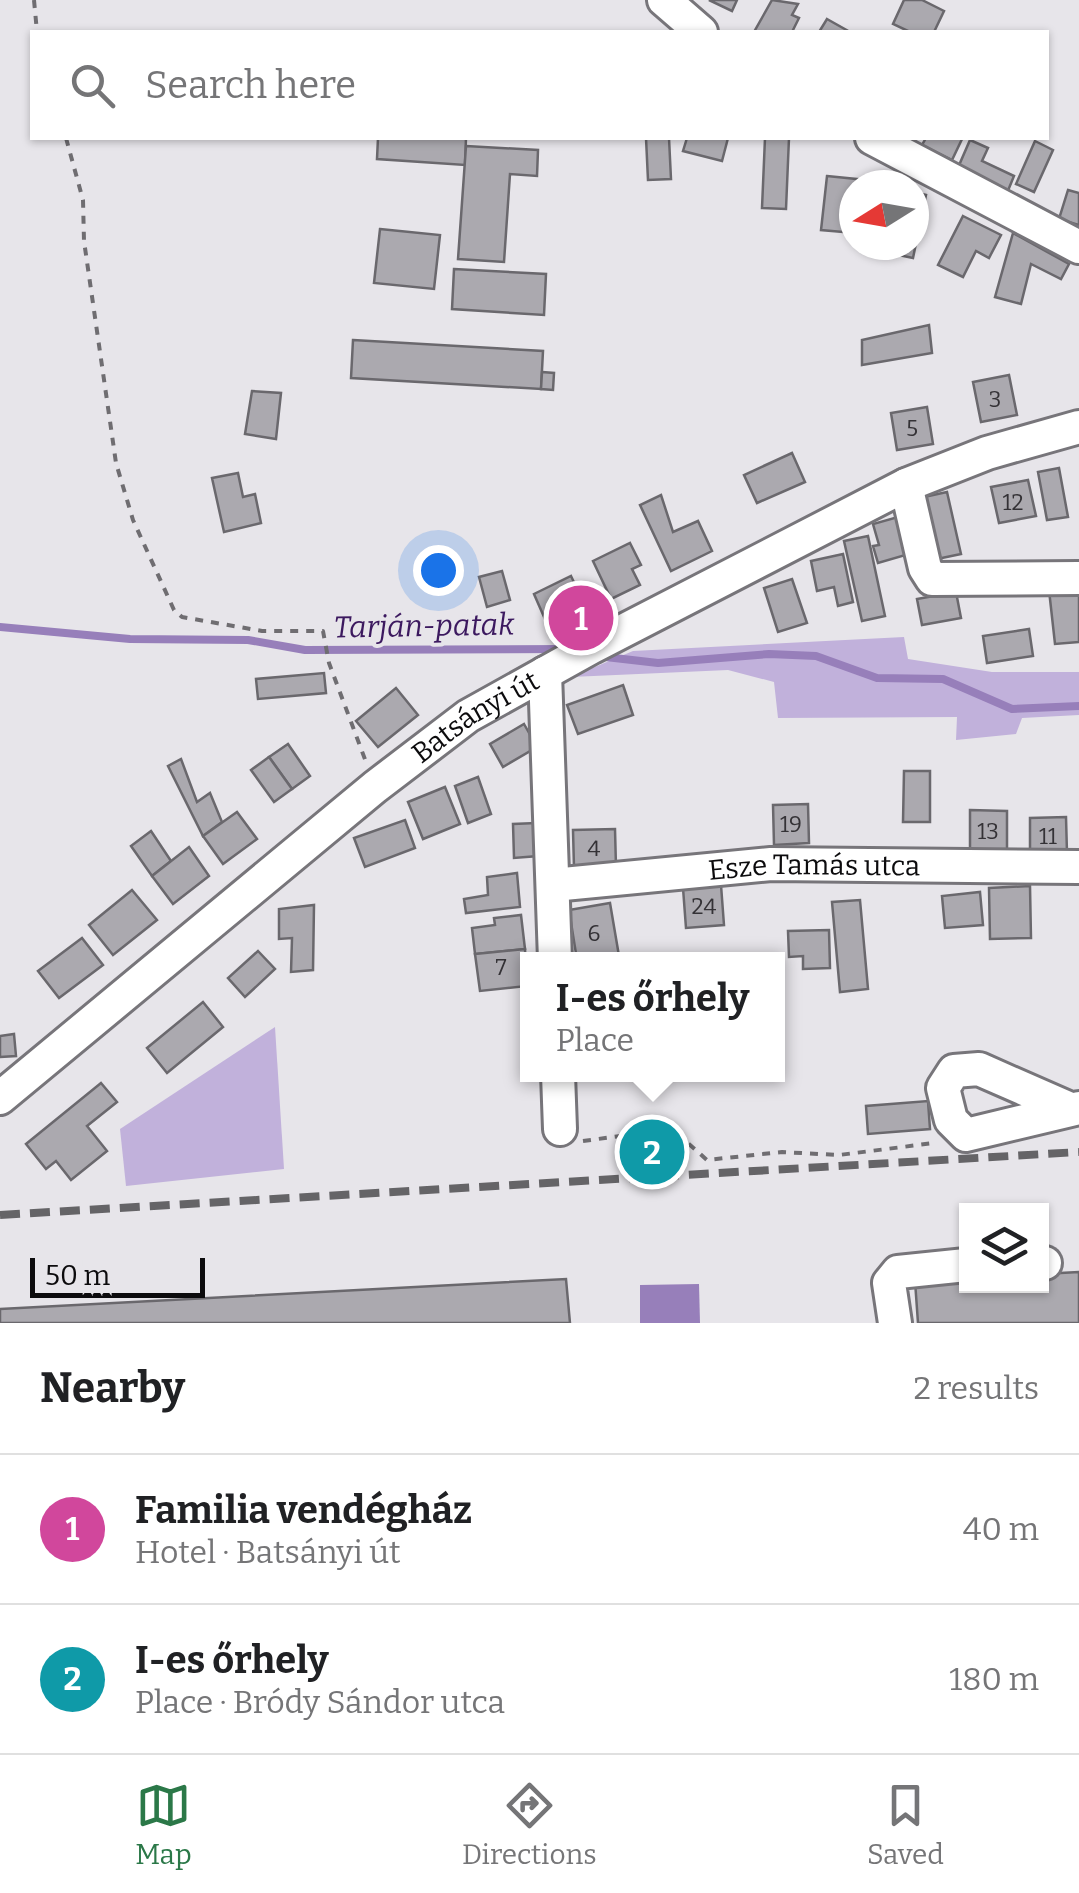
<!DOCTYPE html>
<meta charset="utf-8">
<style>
body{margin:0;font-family:Bitter,serif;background:#f2f2f2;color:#202124}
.controls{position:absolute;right:30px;bottom:30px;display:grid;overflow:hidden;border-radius:0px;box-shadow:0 2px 8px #0004}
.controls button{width:90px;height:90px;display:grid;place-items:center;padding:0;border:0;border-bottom:2px solid #e0e0e0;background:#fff;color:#202124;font:50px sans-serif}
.compass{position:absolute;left:839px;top:170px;width:90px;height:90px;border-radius:50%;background:#fff;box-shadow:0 2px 8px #0004;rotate:259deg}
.scale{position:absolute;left:30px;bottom:25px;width:175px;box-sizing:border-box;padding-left:10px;border:5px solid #0c0b0d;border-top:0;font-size:28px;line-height:35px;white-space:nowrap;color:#0c0b0d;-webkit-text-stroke:8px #e7e5ea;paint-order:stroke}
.you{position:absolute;left:438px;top:570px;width:35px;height:35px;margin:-25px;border:8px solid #fff;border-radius:50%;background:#1a73e8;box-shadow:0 0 0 15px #1a73e833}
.badge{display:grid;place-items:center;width:65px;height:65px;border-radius:50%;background:#2b7848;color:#fff;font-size:32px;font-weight:700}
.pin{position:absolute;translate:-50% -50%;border:5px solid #fff;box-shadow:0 2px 10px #0006}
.popup{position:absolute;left:520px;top:952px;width:265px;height:130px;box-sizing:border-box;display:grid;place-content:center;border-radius:0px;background:#fff;filter:drop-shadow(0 2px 8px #0005);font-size:32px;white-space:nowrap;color:#757577}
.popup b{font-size:38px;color:#202124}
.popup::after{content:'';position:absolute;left:50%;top:100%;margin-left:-20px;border:20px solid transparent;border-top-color:#fff}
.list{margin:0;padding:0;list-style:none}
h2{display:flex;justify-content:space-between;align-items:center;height:130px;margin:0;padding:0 40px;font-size:42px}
h2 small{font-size:32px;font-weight:400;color:#757577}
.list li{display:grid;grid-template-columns:65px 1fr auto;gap:30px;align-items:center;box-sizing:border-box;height:150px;padding:0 40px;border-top:2px solid #e0e0e0}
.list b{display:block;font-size:38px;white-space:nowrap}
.list p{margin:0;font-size:32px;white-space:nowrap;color:#757577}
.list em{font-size:32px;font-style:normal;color:#757577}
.icon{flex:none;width:55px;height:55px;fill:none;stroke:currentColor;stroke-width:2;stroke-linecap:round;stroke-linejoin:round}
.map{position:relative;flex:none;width:1079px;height:1323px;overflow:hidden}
.search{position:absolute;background:#fff;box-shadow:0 2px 8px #0004;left:30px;right:30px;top:30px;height:110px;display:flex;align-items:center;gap:25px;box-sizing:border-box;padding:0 35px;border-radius:0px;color:#757577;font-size:38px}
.sheet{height:430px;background:#fff}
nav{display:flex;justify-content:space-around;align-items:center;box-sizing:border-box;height:140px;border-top:2px solid #e0e0e0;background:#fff;font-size:28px;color:#757577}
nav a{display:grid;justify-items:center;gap:5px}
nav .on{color:#2b7848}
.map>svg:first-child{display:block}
.green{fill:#c1b1db}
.water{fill:#977fba}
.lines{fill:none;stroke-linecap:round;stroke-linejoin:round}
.stream{stroke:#977fba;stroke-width:8}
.building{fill:#aba9af;stroke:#6a686d;stroke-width:2.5}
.minor-casing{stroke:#77757a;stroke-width:38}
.path{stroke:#6f6d71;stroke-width:4;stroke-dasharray:8 8;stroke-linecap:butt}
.minor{stroke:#fff;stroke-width:32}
.rail{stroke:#656467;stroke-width:8;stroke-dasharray:20 10;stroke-linecap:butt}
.labels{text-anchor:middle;stroke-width:8;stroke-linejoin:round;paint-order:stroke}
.number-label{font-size:22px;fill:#343236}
.street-label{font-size:28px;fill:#0c0b0d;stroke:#e7e5ea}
.water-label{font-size:30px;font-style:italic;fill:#3c195f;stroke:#e7e5ea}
</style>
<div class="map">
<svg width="1079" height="1323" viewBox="0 0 1079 1323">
<rect width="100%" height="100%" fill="#e7e5ea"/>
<g class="green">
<path d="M904,637L908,659L992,672H1079V715L1022,718L1016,734L956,740L957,717L778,718L774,682L728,670L571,677L633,651Z"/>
<path d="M275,1027L284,1169L126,1186L120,1129Z"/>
</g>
<path class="water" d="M699,1284L700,1323H640V1285Z"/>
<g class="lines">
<g class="stream">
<path d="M0,627L130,639L248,640L305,650L569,649"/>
<path d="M597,656L658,663L769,654L816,656L877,678L943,679L1012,709L1079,706"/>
</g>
</g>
<g class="building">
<path d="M709,0H737L732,11Z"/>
<path d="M772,0L798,4L792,15L799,18L792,32H754Z"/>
<path d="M904,0H922L944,11L934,32H910L893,24Z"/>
<path d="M827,19L850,32H819Z"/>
<path d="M378,138H466L465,165L377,159Z"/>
<path d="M646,138H669L671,179L648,180Z"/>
<path d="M687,138H728L722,161L683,151Z"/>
<path d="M765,138H789L786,209L762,208Z"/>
<path d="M926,138H960L962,139L952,160L922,145Z"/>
<path d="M970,140L988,148L982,161L1014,176L1007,193L957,170Z"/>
<path d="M1035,141L1053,150L1034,192L1016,184Z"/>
<path d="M466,146L538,150L537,176L510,174L504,262L458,259Z"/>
<path d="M827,176L876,181V185H854V233L821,230Z"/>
<path d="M1068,190L1079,193V225L1059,219Z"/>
<path d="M914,192L926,195L913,258L889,253L891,245H914Z"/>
<path d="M963,216L1001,235L989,258L976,251L963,277L938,265Z"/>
<path d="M380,229L440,235L434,289L374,283Z"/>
<path d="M1013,233L1069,264L1061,279L1031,264L1021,304L995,297Z"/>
<path d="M454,269L546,274L544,315L452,309Z"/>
<path d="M929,325L932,353L862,365V340Z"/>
<path d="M353,340L543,351L541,389L351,378Z"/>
<path d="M542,372L554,373L553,390L541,389Z"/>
<path d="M1009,375L1017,415L981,422L973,382Z"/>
<path d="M252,391L281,393L276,439L245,434Z"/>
<path d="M927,407L933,444L897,450L891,413Z"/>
<path d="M792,453L805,482L757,503L744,475Z"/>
<path d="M1059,468L1068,517L1047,520L1038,472Z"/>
<path d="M238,473L243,497L255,494L261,523L224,532L212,478Z"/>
<path d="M1028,480L1036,516L999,523L991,487Z"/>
<path d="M947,492L961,554L937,559L924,497Z"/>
<path d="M661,495L673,532L698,521L712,551L671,571L640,505Z"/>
<path d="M905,515L916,552L878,563L873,546L879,545L873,524Z"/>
<path d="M868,536L885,616L862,621L844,541Z"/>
<path d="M630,543L641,565L632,569L640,585L611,599L593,561Z"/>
<path d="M843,554L853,602L838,606L834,587L817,591L811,561Z"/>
<path d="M502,571L510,600L487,607L479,577Z"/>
<path d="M571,576L585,606L548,626L534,594Z"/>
<path d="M792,579L807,623L778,632L764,588Z"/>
<path d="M1079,587V642L1055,644L1049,590Z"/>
<path d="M956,592L961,618L922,625L917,599Z"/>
<path d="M1029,629L1033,656L987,663L983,636Z"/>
<path d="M324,673L326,693L258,699L256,679Z"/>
<path d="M623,685L633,715L578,734L567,705Z"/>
<path d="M396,688L418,715L378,747L356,721Z"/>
<path d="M524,724L537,747L503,767L490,744Z"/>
<path d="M288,744L310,776L292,789L269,757Z"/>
<path d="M269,757L292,789L274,802L251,770Z"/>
<path d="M181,759L197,802L210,793L222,822L203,836L168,766Z"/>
<path d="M904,771H930V822H903Z"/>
<path d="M478,777L491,814L468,823L455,786Z"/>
<path d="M445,787L460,824L423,839L408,802Z"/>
<path d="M808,804L809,843L774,845L773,805Z"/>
<path d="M970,810L1007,811V852L970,851Z"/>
<path d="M237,812L257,839L223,864L203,836Z"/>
<path d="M1066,817L1067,853L1030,854V818Z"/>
<path d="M405,820L415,848L365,867L354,838Z"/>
<path d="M536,823L538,856L514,858L513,824Z"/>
<path d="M615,829L616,867L574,868L573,830Z"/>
<path d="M151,831L171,861L152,876L131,846Z"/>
<path d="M189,847L209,876L173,904L152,876Z"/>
<path d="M517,873L520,907L466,913L464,899L488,895L487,877Z"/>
<path d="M721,885L724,925L686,928L683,888Z"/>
<path d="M1030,886L1031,938L990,939L989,888Z"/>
<path d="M132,890L157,920L113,955L89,925Z"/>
<path d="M980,892L983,925L945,928L942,896Z"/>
<path d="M860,900L868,989L840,992L832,902Z"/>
<path d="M610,903L619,956L577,960L569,910Z"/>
<path d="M314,905L313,970L291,972L292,938L279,939V909Z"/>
<path d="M521,915L525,949L475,954L472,928L495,925L494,918Z"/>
<path d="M829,930L830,968L803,969V956L789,957L788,931Z"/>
<path d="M82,938L103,965L59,998L38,971Z"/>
<path d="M525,949L527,986L480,991L475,954Z"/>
<path d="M258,951L275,969L245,997L228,978Z"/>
<path d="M203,1002L223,1027L167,1073L147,1048Z"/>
<path d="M14,1034L16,1056L0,1057V1036Z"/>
<path d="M101,1083L117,1102L87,1126L107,1151L71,1180L56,1161L46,1169L26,1144Z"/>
<path d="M928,1101L930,1129L868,1134L866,1106Z"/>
<path d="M665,1143L666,1160L638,1162L637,1145Z"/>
<path d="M1079,1272V1323H918L915,1281L966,1278V1286H1042V1274Z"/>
<path d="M566,1279L570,1323H0V1309Z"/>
</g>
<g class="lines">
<defs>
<g id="minor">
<path d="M664,0L701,32"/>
<path d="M872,138L1079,247"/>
<path d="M906,485L925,568L932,579L1079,578"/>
<path d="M545,673L555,960"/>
<path id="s1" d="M553,885L771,864L1079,867"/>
<path d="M558,1074L560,1129"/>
<path id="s2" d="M0,1098L375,787L468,716L592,647L906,485L987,453L1079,427"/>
<path d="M1070,1109L979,1069L954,1071L943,1088L951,1120L966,1135L1079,1108"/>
<path d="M1042,1263H1045"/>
<path d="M895,1323L889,1283L898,1272L966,1265"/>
</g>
</defs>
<use href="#minor" class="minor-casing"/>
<g class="path">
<path d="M34,0L37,32"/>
<path d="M66,138L83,200L84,241L116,463L133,520L174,610L182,617L262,631H323L329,663L366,762"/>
<path d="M583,1141L672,1129L707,1160L782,1152L839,1155L934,1143"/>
</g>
<use href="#minor" class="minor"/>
<path class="rail" d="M0,1215L1079,1152"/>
</g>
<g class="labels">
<g class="number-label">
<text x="995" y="407">3</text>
<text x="912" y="436">5</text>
<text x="1013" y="510">12</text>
<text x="791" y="832">19</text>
<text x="988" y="839">13</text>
<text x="1048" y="844">11</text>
<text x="594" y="856">4</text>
<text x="704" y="914">24</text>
<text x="594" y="941">6</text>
<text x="501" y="975">7</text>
</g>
<g class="street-label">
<text dy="10" stroke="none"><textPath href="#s2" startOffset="610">Batsányi út</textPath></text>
<text dy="10" stroke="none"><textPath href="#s1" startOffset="262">Esze Tamás utca</textPath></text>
</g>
<g class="water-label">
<text transform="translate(424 626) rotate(-1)" y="10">Tarján-patak</text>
</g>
</g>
</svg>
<div class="controls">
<button><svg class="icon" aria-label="layers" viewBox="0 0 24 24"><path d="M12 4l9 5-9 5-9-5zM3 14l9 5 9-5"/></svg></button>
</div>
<svg class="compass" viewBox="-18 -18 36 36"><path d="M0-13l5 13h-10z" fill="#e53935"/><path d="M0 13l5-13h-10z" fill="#757577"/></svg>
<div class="scale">50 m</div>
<div class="you"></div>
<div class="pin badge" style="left:581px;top:618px;background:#d1479c">1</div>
<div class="pin badge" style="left:652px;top:1152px;background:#0f9aa8">2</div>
<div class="popup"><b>I-es őrhely</b>Place</div>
<div class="search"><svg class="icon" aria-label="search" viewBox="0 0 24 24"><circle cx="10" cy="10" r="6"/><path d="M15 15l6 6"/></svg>Search here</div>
</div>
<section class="sheet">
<h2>Nearby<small>2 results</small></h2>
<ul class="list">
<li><span class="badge" style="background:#d1479c">1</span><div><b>Familia vendégház</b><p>Hotel · Batsányi út</p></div><em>40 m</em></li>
<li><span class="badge" style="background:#0f9aa8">2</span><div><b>I-es őrhely</b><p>Place · Bródy Sándor utca</p></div><em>180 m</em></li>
</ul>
</section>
<nav>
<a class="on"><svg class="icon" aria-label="map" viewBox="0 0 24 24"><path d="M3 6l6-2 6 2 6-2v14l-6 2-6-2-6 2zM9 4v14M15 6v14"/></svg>Map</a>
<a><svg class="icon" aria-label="directions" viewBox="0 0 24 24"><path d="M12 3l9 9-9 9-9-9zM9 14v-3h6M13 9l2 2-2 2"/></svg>Directions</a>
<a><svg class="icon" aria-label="saved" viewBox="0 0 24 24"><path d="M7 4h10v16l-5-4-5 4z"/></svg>Saved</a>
</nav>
